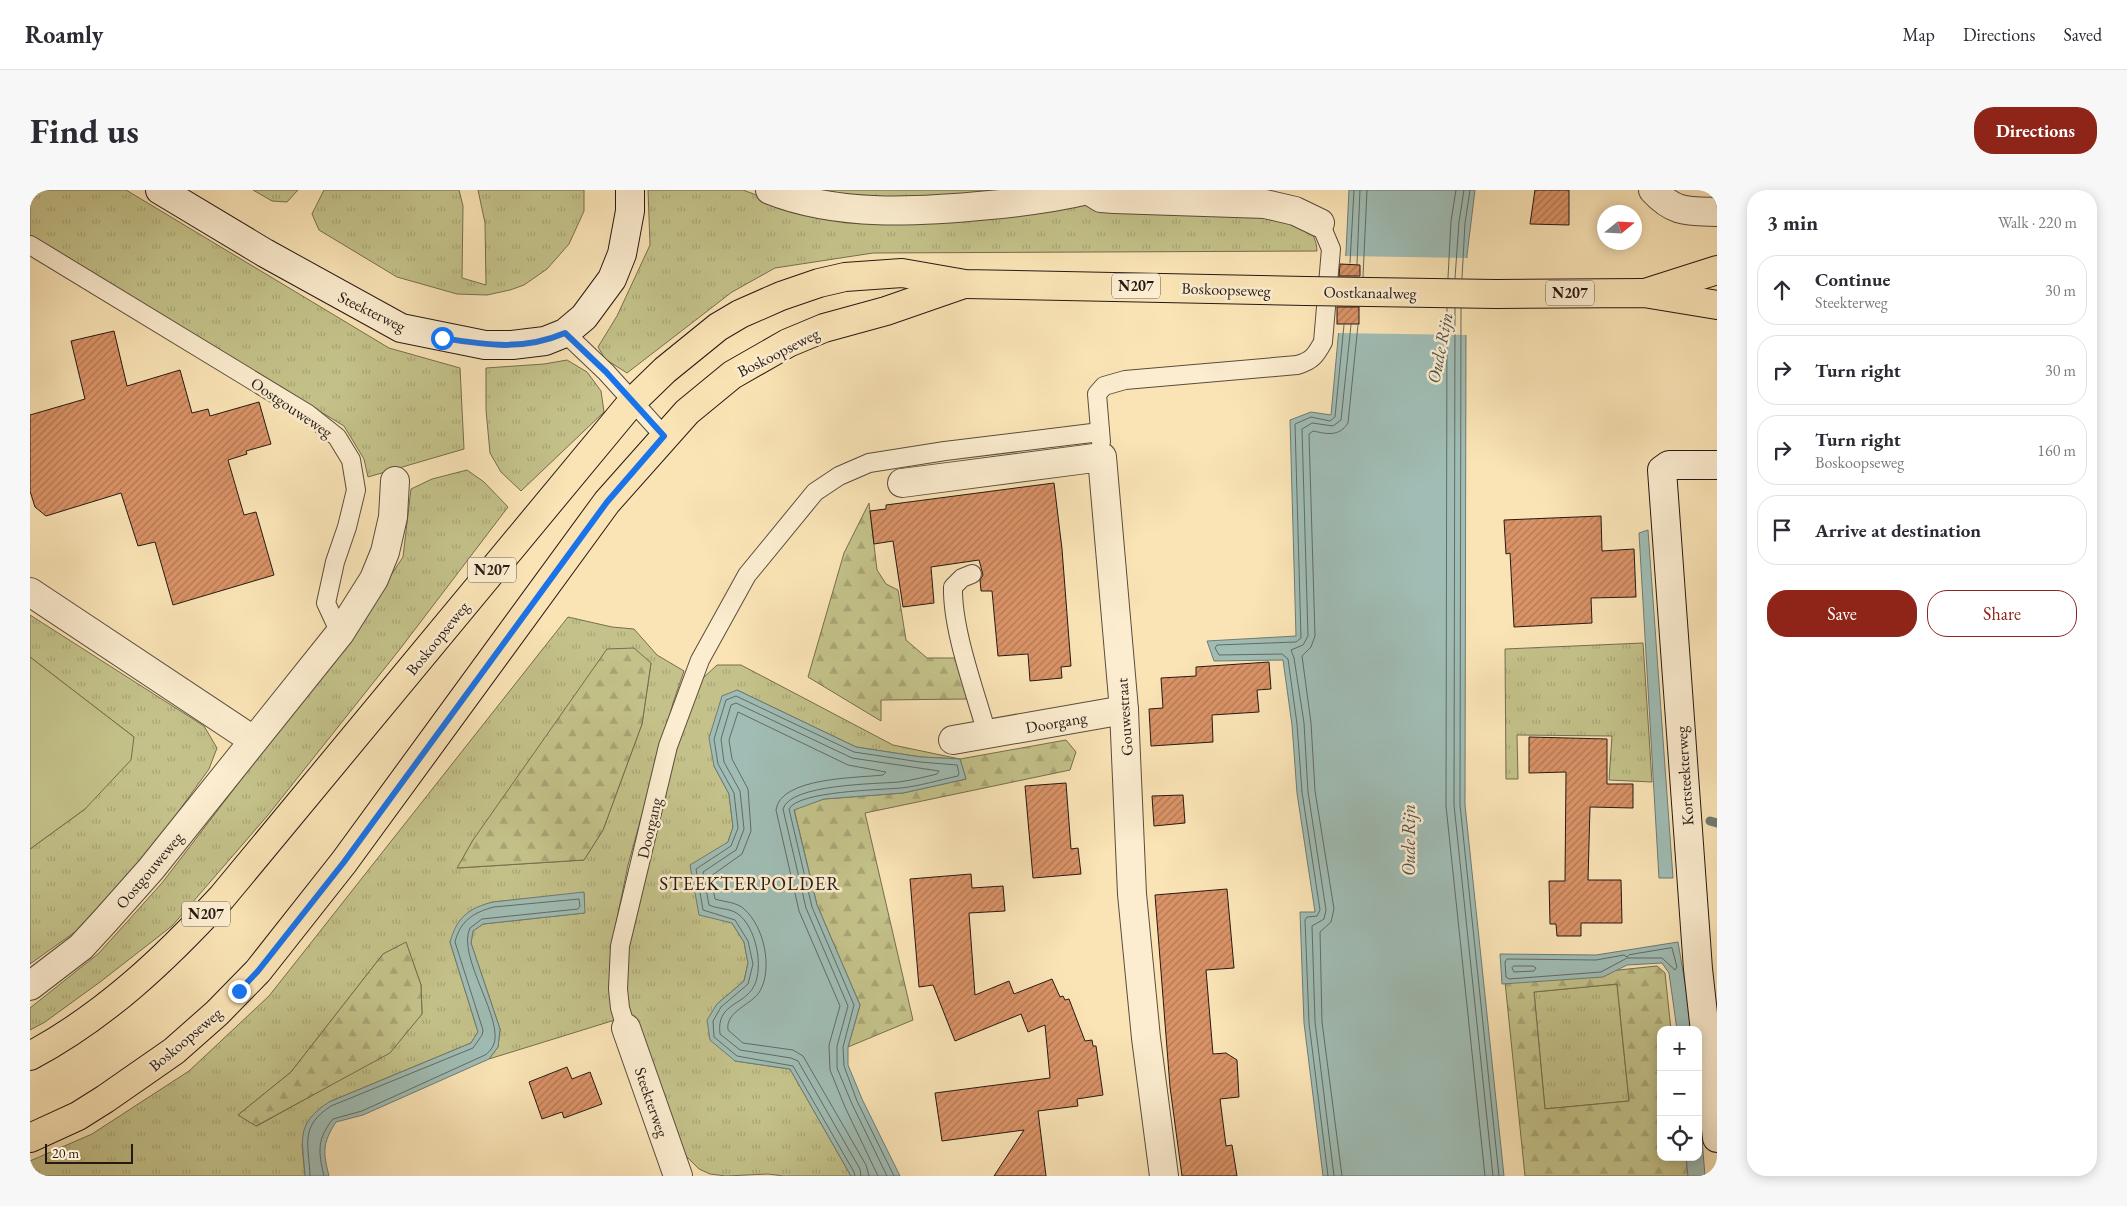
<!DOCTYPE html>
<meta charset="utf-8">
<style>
body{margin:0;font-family:"EB Garamond",serif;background:#f7f7f7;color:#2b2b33}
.controls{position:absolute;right:15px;bottom:15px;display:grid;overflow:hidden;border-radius:10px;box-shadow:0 2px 12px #0003}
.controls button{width:45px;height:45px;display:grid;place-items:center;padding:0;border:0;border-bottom:1px solid #e1e1e2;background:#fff;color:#2b2b33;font:25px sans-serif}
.compass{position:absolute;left:1567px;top:15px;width:45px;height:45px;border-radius:50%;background:#fff;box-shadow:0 2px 12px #0003;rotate:72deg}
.scale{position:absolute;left:15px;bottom:12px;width:88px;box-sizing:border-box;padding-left:5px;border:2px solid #261914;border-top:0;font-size:14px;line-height:18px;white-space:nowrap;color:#261914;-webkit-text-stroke:4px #fcedd0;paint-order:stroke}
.stop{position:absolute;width:15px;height:15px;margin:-11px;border:4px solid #1a73e8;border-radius:50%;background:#fff}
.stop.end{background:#1a73e8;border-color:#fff;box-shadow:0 1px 5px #0008}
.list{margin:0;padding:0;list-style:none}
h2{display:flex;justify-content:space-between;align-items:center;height:65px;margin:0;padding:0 20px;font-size:21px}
h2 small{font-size:16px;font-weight:400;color:#7c7c81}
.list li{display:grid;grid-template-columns:32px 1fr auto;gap:15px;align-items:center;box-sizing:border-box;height:70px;margin:0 10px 10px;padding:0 10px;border:1px solid #e1e1e2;border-radius:20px}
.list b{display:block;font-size:19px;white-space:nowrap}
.list p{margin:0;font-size:16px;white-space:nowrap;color:#7c7c81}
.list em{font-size:16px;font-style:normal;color:#7c7c81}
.actions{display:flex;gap:10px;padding:15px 20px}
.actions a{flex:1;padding:11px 0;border:1px solid #8f2418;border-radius:20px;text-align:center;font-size:18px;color:#8f2418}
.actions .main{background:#8f2418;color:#fff}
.icon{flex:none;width:28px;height:28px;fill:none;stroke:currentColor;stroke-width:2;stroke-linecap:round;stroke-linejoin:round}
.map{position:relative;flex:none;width:1687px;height:986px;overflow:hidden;border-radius:20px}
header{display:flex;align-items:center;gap:30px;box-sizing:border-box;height:70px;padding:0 25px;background:#fff;border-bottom:1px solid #e1e1e2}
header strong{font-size:24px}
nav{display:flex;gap:28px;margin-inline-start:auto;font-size:18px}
.intro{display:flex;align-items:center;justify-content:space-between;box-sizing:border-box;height:120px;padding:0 30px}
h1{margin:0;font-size:35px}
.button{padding:12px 22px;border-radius:20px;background:#8f2418;color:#fff;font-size:18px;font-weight:700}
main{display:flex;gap:30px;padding:0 30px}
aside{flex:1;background:#fff;border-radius:20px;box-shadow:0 2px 12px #0003}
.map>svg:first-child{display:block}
.grass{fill:url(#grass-tufts);stroke:#756e4f;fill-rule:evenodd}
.forest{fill:url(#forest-firs);stroke:#756e4f;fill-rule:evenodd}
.green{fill:#c4c28a;stroke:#756e4f}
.water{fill:#a0bdb5;stroke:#6f7b75}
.pier{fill:#fae4b6}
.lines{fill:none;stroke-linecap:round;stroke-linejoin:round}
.shore{stroke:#636b64;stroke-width:1}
.stream{stroke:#6f7b75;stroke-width:9}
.building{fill:url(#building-hatch);stroke:#261914}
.lane-casing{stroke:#5b4c3c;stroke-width:20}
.street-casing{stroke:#5b4c3c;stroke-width:30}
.secondary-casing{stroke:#261914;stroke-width:30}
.primary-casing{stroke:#261914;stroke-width:30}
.lane{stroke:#fcedd0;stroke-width:18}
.street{stroke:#fcedd0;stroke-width:28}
.secondary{stroke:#fcedd0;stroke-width:28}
.primary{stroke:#fae4b6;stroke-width:28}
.primary-bridge-casing{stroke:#261914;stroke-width:30;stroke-linecap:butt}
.primary-bridge{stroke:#fae4b6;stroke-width:28}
.route{stroke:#1a73e8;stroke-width:6}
.labels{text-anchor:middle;stroke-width:5;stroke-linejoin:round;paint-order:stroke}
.shield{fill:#fcedd0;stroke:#66594c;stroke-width:1}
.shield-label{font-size:15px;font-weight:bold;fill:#261914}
.street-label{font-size:16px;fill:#261914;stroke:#fcedd0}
.water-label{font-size:18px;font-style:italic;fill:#51524c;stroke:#fcedd0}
.quarter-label{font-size:19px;letter-spacing:1px;fill:#261914;stroke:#fcedd0}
</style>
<header>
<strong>Roamly</strong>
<nav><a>Map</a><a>Directions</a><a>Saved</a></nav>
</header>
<div class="intro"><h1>Find us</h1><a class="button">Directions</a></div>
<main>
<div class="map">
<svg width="1687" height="986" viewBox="0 0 1687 986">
<defs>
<pattern id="grass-tufts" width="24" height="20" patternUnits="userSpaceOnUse" patternTransform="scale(1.25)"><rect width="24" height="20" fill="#c4c28a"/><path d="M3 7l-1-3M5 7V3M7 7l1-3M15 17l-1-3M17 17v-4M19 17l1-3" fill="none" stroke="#a8a676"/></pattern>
<pattern id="forest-firs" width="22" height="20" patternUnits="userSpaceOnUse" patternTransform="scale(1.25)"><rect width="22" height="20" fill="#c4c28a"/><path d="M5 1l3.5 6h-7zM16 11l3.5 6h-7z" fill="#a8a676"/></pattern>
<pattern id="building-hatch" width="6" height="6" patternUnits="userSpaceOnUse" patternTransform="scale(1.25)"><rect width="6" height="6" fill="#da9367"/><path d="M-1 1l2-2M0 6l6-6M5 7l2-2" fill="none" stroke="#b17754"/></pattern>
</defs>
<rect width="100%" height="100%" fill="#fae4b6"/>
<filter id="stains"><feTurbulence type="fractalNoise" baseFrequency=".004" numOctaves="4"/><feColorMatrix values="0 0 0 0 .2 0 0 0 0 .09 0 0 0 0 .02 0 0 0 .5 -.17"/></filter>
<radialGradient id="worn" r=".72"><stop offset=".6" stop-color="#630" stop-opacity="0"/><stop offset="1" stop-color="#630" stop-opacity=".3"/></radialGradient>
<g class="grass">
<path d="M0,0H96L359,158L430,178L434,259L338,287L334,269L314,236L0,45Z"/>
<path d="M223,0H268L257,12L242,11Z"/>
<path d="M294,0H429L433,16L432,88L456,95L455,33L448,0H554V21L539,54L517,79L494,95L480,100L457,105L427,104L367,87L289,40L282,24Z"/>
<path d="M618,0H713L753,15L1029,18L1059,15L1255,27C1273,34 1286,40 1287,61L843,63L745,78L702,102L597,183L575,169L568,157L587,126L620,55Z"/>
<path d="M771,0H991L896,9L840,7Z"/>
<path d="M537,170L557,182L571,201L574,222L491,301L471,282L460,263L456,220V178L514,174Z"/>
<path d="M437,280L454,292L478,317L370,459L238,625L142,736L70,792L15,832L0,840V818L69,763L132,693L318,450L373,367L381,299L402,289Z"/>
<path d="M0,425L174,536L187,558L179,579L120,661L45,742L0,774V659L55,619L104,547L0,467Z"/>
<path d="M538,427L582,437L604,439L627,465L654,481L643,513L598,675L582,753L579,798L585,830L459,869L468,857L470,839L441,753L443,741L453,734L554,723V703L463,712C437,719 434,730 420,752L448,842L441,853L299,912L272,955L275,986H0V971L62,944L159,881L239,806ZM621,473L612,534L573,640L554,670L428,678L443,650ZM376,753L391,795L392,824L360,862L227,936L208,925L261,882L353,764Z"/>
<path d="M1613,453L1622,592L1579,590L1582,546L1487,545L1488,589H1476L1475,459Z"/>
<path d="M687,475H711L863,555L930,569L891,567L826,557L707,500L684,576L699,604L703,637L698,652L702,733L714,752L718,773L714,791L687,814L705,871L760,879L821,986H754L738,984L696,986L680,984L669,979L649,959L603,836L597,812L598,756L616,675L647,556L672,489Z"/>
<path d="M1587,794L1599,911L1515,919L1504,802Z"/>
</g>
<g class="forest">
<path d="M839,313L847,380L856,394L868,400L876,450L897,468H925L938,509L851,510V531L778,487L814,363Z"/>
<path d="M604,458L621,473L612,534L573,640L554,670L427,678L443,650L577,459Z"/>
<path d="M1036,550L1046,562L1040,580L835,623L883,830L818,857L830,815L787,715L764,619L794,609L873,603L936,589L930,569Z"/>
<path d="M376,752L391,795L392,824L360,863L226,936L208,925L261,882L353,764Z"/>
<path d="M1627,776L1635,783L1641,840H1631V967H1656L1658,986H1495L1475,792ZM1587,794L1599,911L1515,919L1504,802Z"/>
</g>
<path class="green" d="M0,467L104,547L101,570L55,619L0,659Z"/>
<g class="water">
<path d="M1319,0H1445L1437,65L1436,127L1435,615L1474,986H1293L1274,833L1270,722H1285L1267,603L1262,535L1253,470L1184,471L1177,451L1266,446L1260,230L1281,222L1301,225L1316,62Z"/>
<path d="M1618,340L1643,688H1629L1609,343Z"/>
<path d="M707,500L826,557L891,567L930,569L936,589L873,603L794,609L764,620L787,715L830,815L818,857V875L832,909L870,986H821L760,879L705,871L680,850L677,830L687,814L714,791L718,773L714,752L702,733L669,725L660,675L698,652L703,637L699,604L684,576L679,548L692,506Z"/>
<path d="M554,702L555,723L453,734L443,741L441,753L470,839L468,857L459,869L333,925L306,932C292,954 293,962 299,986H275C273,950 264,935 299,912L441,853L448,842L420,752C427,727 439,718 463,712Z"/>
<path d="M1648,752L1663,840H1647L1639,783L1632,773L1597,775L1573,787L1472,794L1470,764L1566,765Z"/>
<path d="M1668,900L1675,986H1658L1656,967H1668Z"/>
</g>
<path class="pier" d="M1314,66L1440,68L1438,145L1306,143Z"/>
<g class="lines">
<g class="shore">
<path d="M1320,73L1324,0"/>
<path d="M1327,74L1330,0"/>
<path d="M1333,87L1337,0"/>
<path d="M1418,88L1421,31L1426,0"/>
<path d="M1425,88L1429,32L1434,0"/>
<path d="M1432,88L1435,33L1440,0"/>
<path d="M1417,118L1416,616L1455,986"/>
<path d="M1425,118L1424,615L1463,986"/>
<path d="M1431,118L1430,615L1469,986"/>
<path d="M1642,758L1647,777L1645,780L1632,768H1597L1571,782L1479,789L1476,787L1475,772L1477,769L1566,770L1594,765L1597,767L1599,765Z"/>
<path d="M1484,776H1503L1506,778L1504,781L1484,782L1482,778Z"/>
<path d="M280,986C279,954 269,937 301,916L443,858L452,845L453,840L425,752C430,731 444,722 464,717L549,709L550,716L548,719L452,729L440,738C426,766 476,832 463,856C461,860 458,863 455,865L332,921L303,929C287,949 288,961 294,986"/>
<path d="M825,986L824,982L763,876L707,866L684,847L683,831L691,817L718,794L723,774L718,751L705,730L673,720L666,679L701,656L708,638L704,603L688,574L684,549L696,510L706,506L824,562L890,572L927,575L929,583L928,586C909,590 890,596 871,598C850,600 768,601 759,619L782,717L824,815L813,857L814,876L827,911L864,986"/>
<path d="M831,986L830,979L768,871L761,868L710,860L690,844C686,813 714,816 724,796C734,777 726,737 708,724C700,718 687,719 679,715L673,682L706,660L714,639L710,601L694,572L691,549L701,515L706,513L822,568L909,581L907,584C895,587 882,590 869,592C846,594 760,594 753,619L776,718L818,816L807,856V878L822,914L857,986"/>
<path d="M839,986L836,975L773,866L763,860L713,853L698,840C695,821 722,815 730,801C743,778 734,736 714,719C707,712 694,712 685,709L681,686L712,664L721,641L718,599L702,569L699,550L708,522L818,575L856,582L853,585C828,588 750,587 746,620L769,721L810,816L799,855L800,880L815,917L848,986"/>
<path d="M1298,986L1279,833L1275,730L1277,727L1287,726L1290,720L1272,602L1267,534L1258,469L1252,464L1189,465L1185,458L1187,455L1266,452L1271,448L1265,234L1281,227L1300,231L1305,227L1314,135"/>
<path d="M1304,986L1285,832L1282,736L1294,729L1296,720L1278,602L1274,533L1264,468L1261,460L1273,455L1278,446L1272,239L1282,233L1303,236L1311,230L1321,135"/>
<path d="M1312,986L1292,832L1290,742L1301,732L1304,719L1285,601L1281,533L1272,466L1281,457L1285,446L1279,244L1283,241C1297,244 1309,247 1318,233L1328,135"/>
</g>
<path class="stream" d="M1680,631L1687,633"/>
</g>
<g class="building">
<path d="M1505,0H1539V35L1500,34Z"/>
<path d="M1310,74L1330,75V86H1309Z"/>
<rect x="1307" y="117" width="22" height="17"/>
<path d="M84,141L97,196L150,180L162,223L178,219L180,226L229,212L241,254L216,261L217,264L198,270L214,325L226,322L244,385L143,415L125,352L108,356L91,303L16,326L5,317L0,301V225L55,209L41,151Z"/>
<path d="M1024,293L1032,359L1041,476L1031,477L1032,488L1000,491L998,464L968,466L962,401H951L950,390L953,385L949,370L901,377L904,413L873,417L863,351L844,354L840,321L856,319V315Z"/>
<path d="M1571,326L1572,361L1604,359L1606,407L1561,408L1562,433L1484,437L1480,363L1476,364L1474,330Z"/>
<path d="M1239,472L1241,499L1227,500L1229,522L1182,525L1183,552L1121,556L1119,519L1133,518L1131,488L1166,486V477Z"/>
<path d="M1499,547L1577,549V594H1603V618L1560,617L1558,690H1591L1592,733H1551V746H1527L1526,734H1520L1519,691H1535L1536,582L1499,583Z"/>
<path d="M1036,593L1041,659L1048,658L1051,684L1003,688L995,596Z"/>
<path d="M1153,605L1155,633L1124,636L1122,606Z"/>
<path d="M941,684L942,698L973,696L975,721L939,723L945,805L979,791L984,804L1022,789L1030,807L1033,806L1035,810L1039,809L1055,851L1062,850L1063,856H1066L1073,905L1047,909L1048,916L1008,921L1016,986H964L994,940L912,951L905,903L1020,888L1015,835L998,842L991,824L925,851L903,795L889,797L880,689Z"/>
<path d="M1197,699L1204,778L1176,780L1183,864L1196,863L1207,870L1209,907L1190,909L1196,956L1202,955L1207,986H1152L1140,897L1125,705Z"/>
<path d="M537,877L542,889L560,882L572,914L534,928L532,922L512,929L499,892Z"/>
</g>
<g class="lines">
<defs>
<g id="lane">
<path d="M0,55L278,224L307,247L321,270L326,300L317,337L305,372L296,413L310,443"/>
<path d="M535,143L576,182L634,246"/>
<path d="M1071,252L1067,204L1074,196L1095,190L1267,175C1282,171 1286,165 1293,152L1301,59L1290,33"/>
<path d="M942,384L932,388L923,397C922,440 945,501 957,544"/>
<path d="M596,838L590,818L588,799L590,756L638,556L670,470L717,385L785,302L809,286L839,273L915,261L1070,242"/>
</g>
<g id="street">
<path d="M740,0C808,27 888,22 960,15C993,12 1025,8 1058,0"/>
<path d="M1058,0L1071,8L1084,9L1235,14L1265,21L1290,33"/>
<path d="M1623,0C1644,23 1657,21 1687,22"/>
<path d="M872,293L1072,267L1094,520L1102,704L1116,848L1134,986"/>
<path d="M0,402L223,550"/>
<path d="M923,550L1094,520"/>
<path d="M0,796L51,757L74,732L121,679L310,443L344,389L355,362L363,327L365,291"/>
<path d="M596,838L648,986"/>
</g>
<g id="secondary">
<path d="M130,0L235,63L371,138L455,155H482L515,151L535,143L554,127L582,89L592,64L600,21V0"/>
<path d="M1687,275H1639L1632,280L1668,779L1687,948"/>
</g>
<g id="primary">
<path d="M1618,102L1687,80"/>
<path d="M1466,104L1614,103L1687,115"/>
<path d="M0,866C75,826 135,769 192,707L602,212L635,180L688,137L710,124L751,106L789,93L815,87L872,83L935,94L1276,101"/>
<path d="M0,948L48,926L75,909L144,861L187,823L228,781L314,672L577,312L657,222L702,185L758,153L794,138L856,121L931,95"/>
</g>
</defs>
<use href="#lane" class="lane-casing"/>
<use href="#street" class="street-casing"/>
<use href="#secondary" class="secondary-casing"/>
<use href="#primary" class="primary-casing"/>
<use href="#lane" class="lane"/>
<use href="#street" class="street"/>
<use href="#secondary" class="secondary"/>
<use href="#primary" class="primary"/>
<defs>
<path id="primary-bridge" d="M1276,101L1466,104"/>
</defs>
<use href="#primary-bridge" class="primary-bridge-casing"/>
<use href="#primary-bridge" class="primary-bridge"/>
</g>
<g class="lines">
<path class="route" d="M209,801L228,781L314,672L577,312L634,246L576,182L535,143C493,161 456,155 412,148"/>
</g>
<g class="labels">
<g class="shield">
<rect x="1082" y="83.5" width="48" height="25" rx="4"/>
<rect x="1516" y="90.5" width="48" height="25" rx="4"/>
<rect x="438" y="367.5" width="48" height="25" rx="4"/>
<rect x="152" y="711.5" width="48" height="25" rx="4"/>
</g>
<g class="shield-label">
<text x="1106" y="101">N207</text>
<text x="1540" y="108">N207</text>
<text x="462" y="385">N207</text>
<text x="176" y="729">N207</text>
</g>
<g class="street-label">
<text transform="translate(1196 99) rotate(2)" y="6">Boskoopseweg</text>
<text transform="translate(1340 102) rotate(1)" y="6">Oostkanaalweg</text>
<text transform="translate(342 121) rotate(26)" y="6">Steekterweg</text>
<text transform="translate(748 162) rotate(-27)" y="6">Boskoopseweg</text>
<text transform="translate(262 217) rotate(34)" y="6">Oostgouweweg</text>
<text transform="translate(407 448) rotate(-51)" y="6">Boskoopseweg</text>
<text transform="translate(1094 527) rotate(-94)" y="6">Gouwestraat</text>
<text transform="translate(1026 532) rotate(-10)" y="6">Doorgang</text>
<text transform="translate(1654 586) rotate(-94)" y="6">Kortsteekterweg</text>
<text transform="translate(619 638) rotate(-77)" y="6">Doorgang</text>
<text transform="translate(119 680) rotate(-50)" y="6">Oostgouweweg</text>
<text transform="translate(155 849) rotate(-40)" y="6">Boskoopseweg</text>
<text transform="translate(622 912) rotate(71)" y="6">Steekterweg</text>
</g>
<g class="water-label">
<text transform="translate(1410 158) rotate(-79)" y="6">Oude Rijn</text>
<text transform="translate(1379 650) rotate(-90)" y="6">Oude Rijn</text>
</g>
<g class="quarter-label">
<text x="720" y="700">STEEKTERPOLDER</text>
</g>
</g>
<rect width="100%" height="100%" filter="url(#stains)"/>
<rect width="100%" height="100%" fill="url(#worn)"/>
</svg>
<div class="controls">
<button>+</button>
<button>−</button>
<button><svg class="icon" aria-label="locate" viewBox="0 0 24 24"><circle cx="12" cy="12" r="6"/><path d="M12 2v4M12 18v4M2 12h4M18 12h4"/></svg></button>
</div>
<svg class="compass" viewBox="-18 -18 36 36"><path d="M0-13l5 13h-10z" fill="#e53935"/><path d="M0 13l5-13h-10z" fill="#7c7c81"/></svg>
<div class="scale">20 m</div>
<div class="stop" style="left:412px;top:148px"></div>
<div class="stop end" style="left:209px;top:801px"></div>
</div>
<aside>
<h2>3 min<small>Walk · 220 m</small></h2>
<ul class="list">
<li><svg class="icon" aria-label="ahead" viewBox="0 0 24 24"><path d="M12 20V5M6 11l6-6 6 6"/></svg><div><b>Continue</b><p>Steekterweg</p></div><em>30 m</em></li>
<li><svg class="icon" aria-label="right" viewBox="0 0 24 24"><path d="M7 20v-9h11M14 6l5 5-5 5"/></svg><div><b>Turn right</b></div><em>30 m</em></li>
<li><svg class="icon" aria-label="right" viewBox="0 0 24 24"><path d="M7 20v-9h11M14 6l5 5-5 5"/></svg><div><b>Turn right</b><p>Boskoopseweg</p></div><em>160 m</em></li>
<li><svg class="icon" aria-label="arrive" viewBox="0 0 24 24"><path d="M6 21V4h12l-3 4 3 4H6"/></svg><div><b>Arrive at destination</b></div></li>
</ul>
<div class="actions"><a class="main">Save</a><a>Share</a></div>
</aside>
</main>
